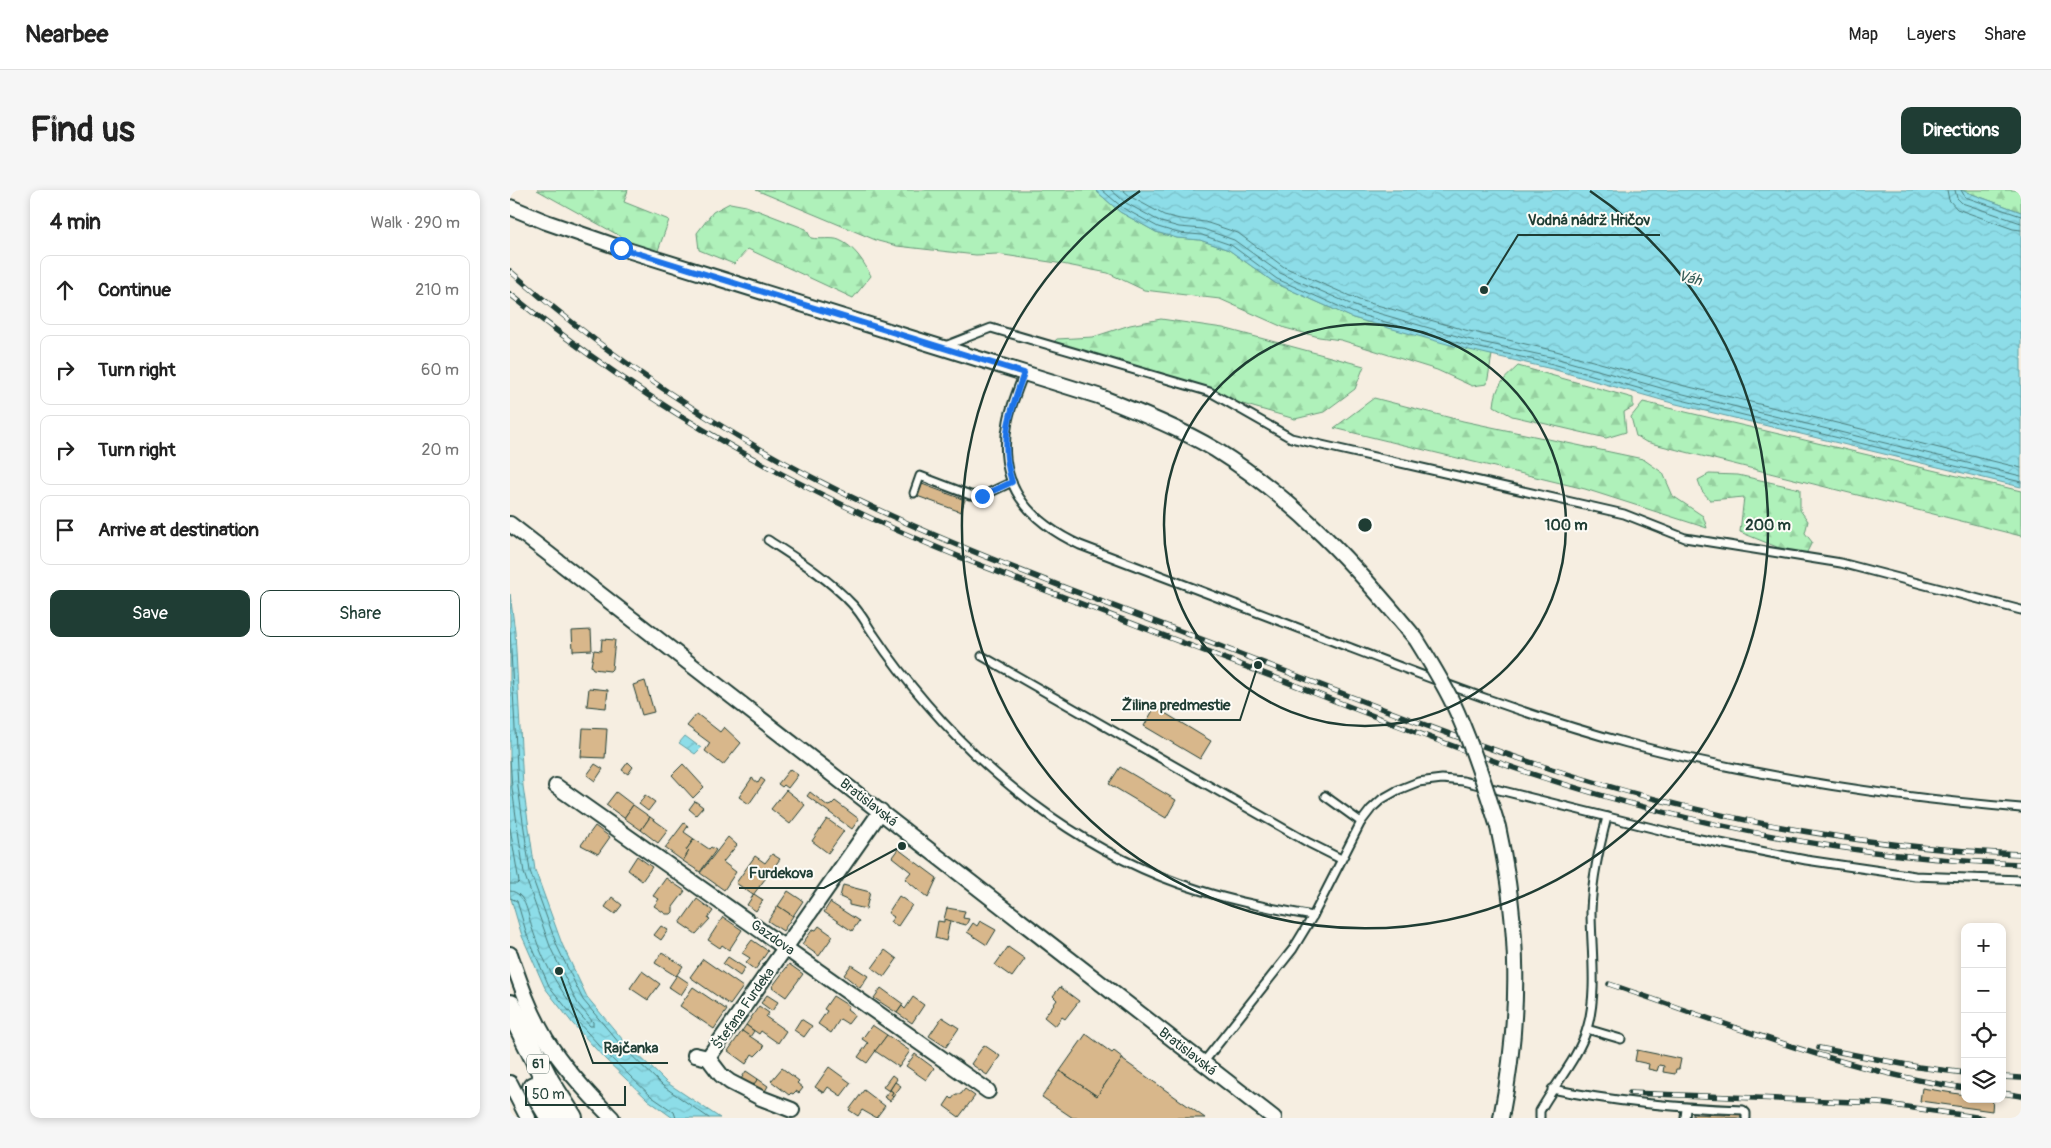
<!DOCTYPE html>
<meta charset="utf-8">
<style>
body{margin:0;font-family:Pangolin,sans-serif;background:#f6f6f6;color:#222}
.controls{position:absolute;right:15px;bottom:15px;display:grid;overflow:hidden;border-radius:10px;box-shadow:0 2px 8px #0003}
.controls button{width:45px;height:45px;display:grid;place-items:center;padding:0;border:0;border-bottom:1px solid #e0e0e0;background:#fff;color:#222;font:25px sans-serif}
.scale{position:absolute;left:15px;bottom:12px;width:101px;box-sizing:border-box;padding-left:5px;border:2px solid #1f3d34;border-top:0;font-size:14px;line-height:18px;white-space:nowrap;color:#1f3d34;-webkit-text-stroke:4px #fdfcf7;paint-order:stroke}
.stop{position:absolute;width:15px;height:15px;margin:-11px;border:4px solid #1a73e8;border-radius:50%;background:#fff}
.stop.end{background:#1a73e8;border-color:#fff;box-shadow:0 1px 5px #0008}
.list{margin:0;padding:0;list-style:none}
h2{display:flex;justify-content:space-between;align-items:center;height:65px;margin:0;padding:0 20px;font-size:21px}
h2 small{font-size:16px;font-weight:400;color:#767676}
.list li{display:grid;grid-template-columns:32px 1fr auto;gap:15px;align-items:center;box-sizing:border-box;height:70px;margin:0 10px 10px;padding:0 10px;border:1px solid #e0e0e0;border-radius:10px}
.list b{display:block;font-size:19px;white-space:nowrap}
.list em{font-size:16px;font-style:normal;color:#767676}
.actions{display:flex;gap:10px;padding:15px 20px}
.actions a{flex:1;padding:11px 0;border:1px solid #1f3d34;border-radius:10px;text-align:center;font-size:18px;color:#1f3d34}
.actions .main{background:#1f3d34;color:#fff}
.icon{flex:none;width:28px;height:28px;fill:none;stroke:currentColor;stroke-width:2;stroke-linecap:round;stroke-linejoin:round}
.map{position:relative;flex:none;width:1511px;height:928px;overflow:hidden;border-radius:10px}
header{display:flex;align-items:center;gap:30px;box-sizing:border-box;height:70px;padding:0 25px;background:#fff;border-bottom:1px solid #e0e0e0}
header strong{font-size:24px}
nav{display:flex;gap:28px;margin-inline-start:auto;font-size:18px}
.intro{display:flex;align-items:center;justify-content:space-between;box-sizing:border-box;height:120px;padding:0 30px}
h1{margin:0;font-size:35px}
.button{padding:12px 22px;border-radius:10px;background:#1f3d34;color:#fff;font-size:18px;font-weight:700}
main{display:flex;gap:30px;padding:0 30px}
aside{flex:1;background:#fff;border-radius:10px;box-shadow:0 2px 8px #0003}
.map>svg:first-child{display:block}
.forest{fill:url(#forest-firs);stroke:#679777}
.water{fill:url(#water-waves);stroke:#619da0}
.lines{fill:none;stroke-linecap:round;stroke-linejoin:round}
.shore{stroke:#4b7d7c;stroke-width:1}
.building{fill:#d8b78b;stroke:#1f3d34}
.lane-casing{stroke:#1f3d34;stroke-width:11}
.street-casing{stroke:#1f3d34;stroke-width:18}
.primary-casing{stroke:#1f3d34;stroke-width:26}
.lane{stroke:#fdfcf7;stroke-width:7}
.street{stroke:#fdfcf7;stroke-width:14}
.primary{stroke:#fdfcf7;stroke-width:22}
.rail-casing{stroke:#1f3d34;stroke-width:5.5}
.rail{stroke:#fdfcf7;stroke-width:4;stroke-dasharray:11;stroke-linecap:butt}
.street-bridge-casing{stroke:#1f3d34;stroke-width:18;stroke-linecap:butt}
.street-bridge{stroke:#fdfcf7;stroke-width:14}
.route{stroke:#1a73e8;stroke-width:6}
.ring{fill:none;stroke:#1f3d34;stroke-width:2.5}
.labels{text-anchor:middle;stroke-width:4;stroke-linejoin:round;paint-order:stroke}
.shield{fill:#fdfcf7;stroke:#62766e;stroke-width:1}
.shield-label{font-size:12px;font-weight:bold;fill:#1f3d34}
.street-label{font-size:14px;fill:#1f3d34;stroke:#fdfcf7}
.water-label{font-size:15px;font-style:italic;fill:#355d58;stroke:#fdfcf7}
.centre{fill:#1f3d34;stroke:#fdfcf7;stroke-width:2.5}
.ring-label{font-size:15px;text-anchor:middle;font-weight:bold;fill:#1f3d34;stroke:#fdfcf7;stroke-width:4;stroke-linejoin:round;paint-order:stroke}
.leader{fill:none;stroke:#1f3d34;stroke-width:2}
.callout-dot{fill:#1f3d34;stroke:#fdfcf7;stroke-width:2}
.callout-label{font-size:15px;text-anchor:middle;font-weight:bold;fill:#1f3d34;stroke:#fdfcf7;stroke-width:4;stroke-linejoin:round;paint-order:stroke}
</style>
<header>
<strong>Nearbee</strong>
<nav><a>Map</a><a>Layers</a><a>Share</a></nav>
</header>
<div class="intro"><h1>Find us</h1><a class="button">Directions</a></div>
<main>
<aside>
<h2>4 min<small>Walk · 290 m</small></h2>
<ul class="list">
<li><svg class="icon" aria-label="ahead" viewBox="0 0 24 24"><path d="M12 20V5M6 11l6-6 6 6"/></svg><div><b>Continue</b></div><em>210 m</em></li>
<li><svg class="icon" aria-label="right" viewBox="0 0 24 24"><path d="M7 20v-9h11M14 6l5 5-5 5"/></svg><div><b>Turn right</b></div><em>60 m</em></li>
<li><svg class="icon" aria-label="right" viewBox="0 0 24 24"><path d="M7 20v-9h11M14 6l5 5-5 5"/></svg><div><b>Turn right</b></div><em>20 m</em></li>
<li><svg class="icon" aria-label="arrive" viewBox="0 0 24 24"><path d="M6 21V4h12l-3 4 3 4H6"/></svg><div><b>Arrive at destination</b></div></li>
</ul>
<div class="actions"><a class="main">Save</a><a>Share</a></div>
</aside>
<div class="map">
<svg width="1511" height="928" viewBox="0 0 1511 928">
<defs>
<pattern id="forest-firs" width="22" height="20" patternUnits="userSpaceOnUse" patternTransform="scale(1.25)"><rect width="22" height="20" fill="#aff1ba"/><path d="M5 1l3.5 6h-7zM16 11l3.5 6h-7z" fill="#96d0a0"/></pattern>
<pattern id="water-waves" width="16" height="10" patternUnits="userSpaceOnUse" patternTransform="scale(1.25)"><rect width="16" height="10" fill="#8ddde8"/><path d="M0 5q4-4 8 0t8 0" fill="none" stroke="#79bfc8"/></pattern>
</defs>
<rect width="100%" height="100%" fill="#f6eee1"/>
<filter id="ink" filterUnits="userSpaceOnUse"><feTurbulence type="fractalNoise" baseFrequency=".02" numOctaves="2"/><feDisplacementMap in="SourceGraphic" scale="10" xChannelSelector="R" yChannelSelector="G"/><feConvolveMatrix kernelMatrix="1 2 1 2 8 2 1 2 1" color-interpolation-filters="sRGB"/></filter>
<g filter="url(#ink)">
<g class="forest">
<path d="M27,0H118L114,12L159,30L146,66Z"/>
<path d="M246,0H585L610,22L646,42L667,48L690,50L719,60L765,93L843,128L982,165L977,194L962,196L927,180L831,150L809,147L775,138L710,109L634,100L598,83L547,73L487,64L466,65L387,56L368,51Z"/>
<path d="M1451,0H1511V22Z"/>
<path d="M220,13L236,16L296,39L301,48C310,50 322,47 329,50C344,56 354,72 361,86L343,108L238,59L224,74L189,60L187,43L203,22Z"/>
<path d="M651,129L713,138L854,176L845,199L814,222L785,229L537,158L547,149L583,147L620,135Z"/>
<path d="M1008,176L1123,208V217L1114,222L1116,242L1096,248L1002,226L984,216C986,195 993,190 1008,176Z"/>
<path d="M864,208L953,231L1133,269L1153,283L1163,306L1193,326L1197,338L1075,299L824,238Z"/>
<path d="M1133,212L1511,301V346L1136,252L1126,246L1121,227Z"/>
<path d="M1199,284L1228,285L1290,299V320L1298,331L1295,343L1302,352L1294,368L1230,342L1234,307L1200,310L1192,301L1188,290Z"/>
</g>
<g class="water">
<path d="M585,0H1451L1511,22V297L1162,213L1042,179L955,159L843,128L765,93L719,60L690,50L667,48L646,42L610,22Z"/>
<path d="M0,404L5,442L13,596L25,680L52,754L77,807L113,850L156,892L210,928H163L138,910L95,869L63,834L35,798L12,746L0,705Z"/>
<path d="M175,546L191,558L185,564L169,553Z"/>
</g>
<g class="lines">
<g class="shore">
<path d="M592,0L613,18L648,37L668,43L692,45L721,55L767,89L844,123L956,155L1043,174L1163,208L1511,292"/>
<path d="M601,0L616,13L651,32L669,37L693,39L724,50L770,83L847,117L957,149L1045,168L1165,202L1511,286"/>
<path d="M613,0L621,7L654,25L670,29L695,32L728,43L774,77L849,110L959,141L1046,161L1167,194L1511,278"/>
<path d="M1437,0L1439,10L1447,19L1503,39L1511,40"/>
<path d="M1445,0L1447,8L1452,13L1511,33"/>
<path d="M1451,0L1455,7L1511,26"/>
<path d="M0,441L8,597L20,681L47,756L73,810L110,854L153,896L199,928"/>
<path d="M0,568L2,598L14,683L41,759L68,814L83,832V836H80C54,808 35,778 23,741C18,728 17,702 0,701"/>
<path d="M0,638L9,692L7,694H0"/>
<path d="M0,708L7,711L17,745L39,796L67,831L98,865L142,907L164,922L166,928"/>
</g>
</g>
<g class="building">
<path d="M412,294L455,310L451,322L407,306Z"/>
<path d="M81,440L82,460L63,461L62,441Z"/>
<path d="M92,449L105,450L102,479L100,481L83,479L81,476L84,460L91,461Z"/>
<path d="M135,491L144,522L132,525L123,495Z"/>
<path d="M79,498L98,500L96,518L77,516Z"/>
<path d="M645,517L701,551L690,569L634,536Z"/>
<path d="M187,524L210,542L214,537L231,553L213,575L195,561L200,553L177,536Z"/>
<path d="M73,538L97,539L95,568L71,567Z"/>
<path d="M118,572L123,577L118,584L112,580Z"/>
<path d="M85,574L93,579L85,591L77,585Z"/>
<path d="M173,574L194,597L183,608L162,585Z"/>
<path d="M610,577L666,610L656,628L599,594Z"/>
<path d="M280,579L288,585L278,598L274,595L272,597L268,594Z"/>
<path d="M242,588L248,593L251,588L255,591L239,614L229,607Z"/>
<path d="M276,600L295,615L280,634L261,619Z"/>
<path d="M106,602L123,615L114,628L96,615Z"/>
<path d="M300,602L318,616L321,615L325,611L349,629L342,639L297,606Z"/>
<path d="M135,605L145,612L138,621L129,614Z"/>
<path d="M185,611L193,617L186,625L179,619Z"/>
<path d="M123,615L140,627L131,640L114,628Z"/>
<path d="M140,627L158,640L148,653L131,640Z"/>
<path d="M317,629L334,641L318,663L302,651Z"/>
<path d="M174,633L178,636L174,642L184,649L176,660L179,661L173,671L155,658Z"/>
<path d="M85,636L100,647L88,664L71,655Z"/>
<path d="M218,647L227,655L213,672L226,682L214,700L190,683Z"/>
<path d="M184,649L199,659L201,657L206,660L190,682L173,671L179,661L176,660Z"/>
<path d="M388,659L427,688L418,708L395,689L401,682L382,667Z"/>
<path d="M262,664L270,669L243,705L226,693L245,666L255,673Z"/>
<path d="M127,666L142,677L132,691L118,680Z"/>
<path d="M156,688L175,701L163,717V722L161,724H156L144,716L149,709L143,706Z"/>
<path d="M333,695L360,702L356,719L339,715V711L330,707Z"/>
<path d="M278,701L293,711L283,726L268,716Z"/>
<path d="M244,704L253,710L246,721L237,715Z"/>
<path d="M389,706L402,715L388,736L380,732L384,727L378,723Z"/>
<path d="M102,707L112,715L105,724L95,717Z"/>
<path d="M187,709L203,721L198,728L200,729L186,744L170,733Z"/>
<path d="M321,711V713L349,731L342,741L314,722Z"/>
<path d="M268,716L283,726L273,741L258,731Z"/>
<path d="M437,718L455,721L453,728L459,729L456,735L434,729Z"/>
<path d="M213,727L232,740L219,760L212,755L210,758L198,750Z"/>
<path d="M434,729L440,731L436,751L425,748L428,731L434,732Z"/>
<path d="M470,731L486,740L477,755L457,742L463,733L467,736Z"/>
<path d="M151,736L158,740L151,750L144,745Z"/>
<path d="M309,736L323,746L309,766L292,754L303,739L306,740Z"/>
<path d="M242,750L258,761L245,780L236,773L240,768L232,763Z"/>
<path d="M498,757L515,769L502,787L485,775Z"/>
<path d="M375,760L387,769L374,787L362,778Z"/>
<path d="M152,762L173,776L166,786L145,773Z"/>
<path d="M218,767L235,778L230,786L213,774Z"/>
<path d="M193,769L233,797L220,815L180,787Z"/>
<path d="M279,774L293,784L276,807L262,797Z"/>
<path d="M341,775L358,786L350,798L334,785Z"/>
<path d="M132,781L150,794L138,810L120,798Z"/>
<path d="M167,785L179,793L171,805L159,797Z"/>
<path d="M183,797L217,820L204,839L170,816Z"/>
<path d="M550,797L569,811L555,829L552,827L545,836L534,827L547,810L543,806Z"/>
<path d="M371,798L393,814L387,823L364,808Z"/>
<path d="M257,805L268,812L262,821L251,813Z"/>
<path d="M323,806L339,816L337,819L345,825L338,834L330,829L321,843L308,834L317,821L314,819Z"/>
<path d="M403,807L414,815L402,833L387,823L392,816L395,819Z"/>
<path d="M249,816L259,823L256,827L276,841L268,853L251,841L249,844L236,835Z"/>
<path d="M432,827L449,838L436,857L419,846Z"/>
<path d="M291,829L302,836L294,847L284,840Z"/>
<path d="M236,835L244,841L240,847L232,841Z"/>
<path d="M362,835L377,845L357,873L348,867L358,853L352,849Z"/>
<path d="M232,841L253,855L254,857L245,866L242,864L236,874L218,861Z"/>
<path d="M576,844L602,863L604,861L613,868L587,906L550,881Z"/>
<path d="M377,845L400,861L389,877L365,861Z"/>
<path d="M474,855L490,866L477,885L461,874Z"/>
<path d="M1127,860L1171,869L1169,879H1166L1165,884L1153,882L1154,876L1149,875L1147,881L1138,879L1139,874L1125,871Z"/>
<path d="M405,864L424,878L416,890L396,876Z"/>
<path d="M613,868V870L695,928H563L532,907L550,881L587,906Z"/>
<path d="M319,877L341,893L331,906L318,897L314,903L305,897Z"/>
<path d="M272,878L289,891L287,893L293,898L289,903L286,901L283,904L281,903L279,905L261,891Z"/>
<path d="M236,881L248,889L242,897L231,889Z"/>
<path d="M382,885L387,889L379,901L373,897Z"/>
<path d="M248,889L258,896L254,903L243,895Z"/>
<path d="M385,892L391,896L383,907L381,905L383,902L380,900Z"/>
<path d="M1412,898L1455,905V909H1483L1482,921L1410,911Z"/>
<path d="M455,899L465,906L449,927L434,916L440,907L442,909L446,904H451Z"/>
<path d="M354,900L375,916L366,928L352,920L348,926L339,920Z"/>
<path d="M380,900L383,902L381,905L383,907L380,911L374,907Z"/>
<path d="M1216,918L1231,919V928H1183V924L1216,925Z"/>
</g>
<g class="lines">
<defs>
<g id="lane">
<path d="M435,156L481,138L700,202L781,248L1114,324L1175,348L1331,373L1511,420"/>
<path d="M514,183C508,199 501,215 498,231C486,293 516,330 570,355C658,388 745,422 833,455C927,491 1020,527 1117,553C1247,587 1378,607 1511,618"/>
<path d="M404,303L410,286L460,305L472,306L502,292"/>
<path d="M258,350C287,369 318,388 342,414C351,423 357,435 364,445C380,469 398,492 417,514C488,597 584,668 689,700C726,712 765,719 803,726"/>
<path d="M472,466L799,653L831,669"/>
<path d="M815,606L851,632"/>
<path d="M1077,839L1111,849"/>
<path d="M693,873L783,759L803,726L851,632L861,619L872,609L888,600L908,592L932,589L953,591L1170,645L1296,670L1405,686L1511,690"/>
<path d="M1042,899C1105,912 1169,918 1233,920L1236,923V928"/>
<path d="M1030,928V921C1045,894 1068,868 1077,839C1088,802 1081,759 1081,721C1082,689 1089,659 1097,627"/>
<path d="M1175,928L1176,919"/>
</g>
<g id="street">
<path d="M0,17L36,32L111,58L588,206C628,222 669,238 706,260C786,310 847,377 906,449"/>
<path d="M0,334L764,928"/>
<path d="M46,596L478,901"/>
<path d="M988,637C1010,739 1011,826 991,928"/>
<path d="M0,764C10,793 20,822 36,849C54,878 78,904 102,928"/>
<path d="M185,865L198,868L211,885L220,892L251,908L282,920"/>
<path d="M198,868L371,621"/>
<path d="M0,893L18,928"/>
</g>
<g id="primary">
<path d="M0,816L38,892L61,928"/>
<path d="M24,898L42,928"/>
</g>
</defs>
<use href="#lane" class="lane-casing"/>
<use href="#street" class="street-casing"/>
<use href="#primary" class="primary-casing"/>
<use href="#lane" class="lane"/>
<use href="#street" class="street"/>
<use href="#primary" class="primary"/>
<defs>
<g id="rail">
<path d="M0,81C108,175 228,254 358,315C474,370 597,413 717,459C820,498 922,540 1026,574C1182,625 1347,658 1511,664"/>
<path d="M0,104C144,221 291,303 462,372C569,413 675,454 782,494C860,525 939,556 1019,583C1177,635 1344,668 1511,674"/>
<path d="M1099,794C1215,833 1334,881 1455,898"/>
<path d="M1309,858L1408,877L1455,883"/>
<path d="M1492,887L1511,888"/>
<path d="M1120,903L1369,913L1473,928"/>
<path d="M1492,903L1511,906"/>
</g>
</defs>
<use href="#rail" class="rail-casing"/>
<use href="#rail" class="rail"/>
<defs>
<path id="street-bridge" d="M906,449C921,473 936,497 947,522C964,560 976,598 988,637"/>
</defs>
<use href="#street-bridge" class="street-bridge-casing"/>
<use href="#street-bridge" class="street-bridge"/>
</g>
</g>
<g class="lines" filter="url(#ink)">
<path class="route" d="M111,58L514,183C500,222 489,251 502,292L472,306"/>
</g>
<g class="ring">
<circle cx="855" cy="335" r="201"/>
<path d="M1080 1A403 403 0 1 1 630 1"/>
</g>
<g class="labels">
<rect class="shield" x="17" y="864.5" width="22" height="19" rx="4"/>
<g class="shield-label">
<text x="28" y="878">61</text>
</g>
<g class="street-label">
<text transform="translate(359 612) rotate(38)" y="5">Bratislavská</text>
<text transform="translate(263 747) rotate(35)" y="5">Gazdova</text>
<text transform="translate(233 818) rotate(-55)" y="5">Štefana Furdeka</text>
<text transform="translate(678 861) rotate(38)" y="5">Bratislavská</text>
</g>
<g class="water-label">
<text transform="translate(1180 88) rotate(14)" y="5">Váh</text>
</g>
</g>
<circle cx="855" cy="335" r="8" class="centre"/>
<g class="ring-label">
<text x="1056" y="340">100 m</text>
<text x="1258" y="340">200 m</text>
</g>
<path class="leader" d="M974 100L1008 45H1150M748 475L730 530H601M392 656L314 698H229M49 781L83 873H158"/>
<g class="callout-dot">
<circle cx="974" cy="100" r="5"/>
<circle cx="748" cy="475" r="5"/>
<circle cx="392" cy="656" r="5"/>
<circle cx="49" cy="781" r="5"/>
</g>
<g class="callout-label">
<text x="1079" y="35">Vodná nádrž Hričov</text>
<text x="666" y="520">Žilina predmestie</text>
<text x="271" y="688">Furdekova</text>
<text x="121" y="863">Rajčanka</text>
</g>
</svg>
<div class="controls">
<button>+</button>
<button>−</button>
<button><svg class="icon" aria-label="locate" viewBox="0 0 24 24"><circle cx="12" cy="12" r="6"/><path d="M12 2v4M12 18v4M2 12h4M18 12h4"/></svg></button>
<button><svg class="icon" aria-label="layers" viewBox="0 0 24 24"><path d="M12 4l9 5-9 5-9-5zM3 14l9 5 9-5"/></svg></button>
</div>
<div class="scale">50 m</div>
<div class="stop" style="left:111px;top:58px"></div>
<div class="stop end" style="left:472px;top:306px"></div>
</div>
</main>
